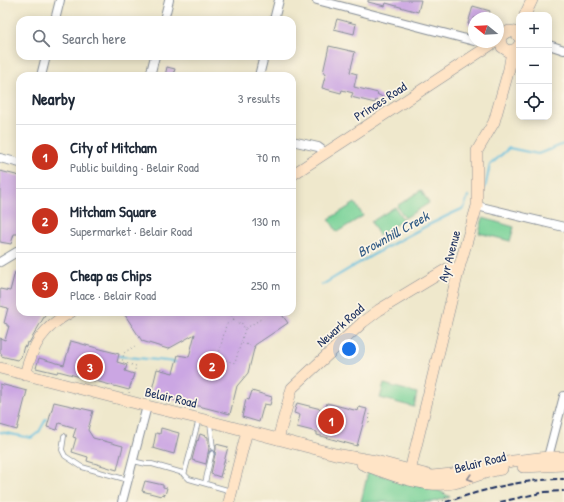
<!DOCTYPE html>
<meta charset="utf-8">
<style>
body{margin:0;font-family:"Patrick Hand",sans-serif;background:#f6f6f7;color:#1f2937}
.controls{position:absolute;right:12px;top:12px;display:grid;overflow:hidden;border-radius:8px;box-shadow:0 2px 10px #0003}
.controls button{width:36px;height:36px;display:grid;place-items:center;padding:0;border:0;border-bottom:1px solid #e0e1e3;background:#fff;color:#1f2937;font:20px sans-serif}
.compass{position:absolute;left:468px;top:12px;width:36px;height:36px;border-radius:50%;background:#fff;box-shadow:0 2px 10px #0003;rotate:288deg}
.you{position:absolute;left:349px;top:349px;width:14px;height:14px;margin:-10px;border:3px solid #fff;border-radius:50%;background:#1a73e8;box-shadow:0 0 0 6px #1a73e833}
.badge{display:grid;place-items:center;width:26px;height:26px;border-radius:50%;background:#c8321e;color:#fff;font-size:13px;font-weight:700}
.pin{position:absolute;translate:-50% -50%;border:2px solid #fff;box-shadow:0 1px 4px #0006}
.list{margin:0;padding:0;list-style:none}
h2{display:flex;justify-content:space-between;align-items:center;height:52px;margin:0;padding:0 16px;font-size:17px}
h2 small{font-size:13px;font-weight:400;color:#747a83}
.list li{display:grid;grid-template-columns:26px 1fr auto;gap:12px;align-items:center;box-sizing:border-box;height:64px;padding:0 16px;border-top:1px solid #e0e1e3}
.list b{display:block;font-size:15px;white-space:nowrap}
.list p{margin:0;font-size:13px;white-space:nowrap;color:#747a83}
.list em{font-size:13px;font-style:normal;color:#747a83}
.icon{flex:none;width:22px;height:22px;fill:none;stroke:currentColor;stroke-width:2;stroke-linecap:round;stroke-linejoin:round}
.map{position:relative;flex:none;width:564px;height:502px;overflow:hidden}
.search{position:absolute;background:#fff;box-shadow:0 2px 10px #0003;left:16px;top:16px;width:280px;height:44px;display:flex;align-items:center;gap:10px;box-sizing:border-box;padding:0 14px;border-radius:12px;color:#747a83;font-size:15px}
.panel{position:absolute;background:#fff;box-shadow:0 2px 10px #0003;left:16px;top:72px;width:280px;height:244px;border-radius:12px}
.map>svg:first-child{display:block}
.green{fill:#78d298;stroke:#4a807b}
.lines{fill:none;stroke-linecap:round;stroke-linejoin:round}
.stream{stroke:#61bedf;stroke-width:2}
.building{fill:#cba6e3}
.lane-casing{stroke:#858c95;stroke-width:5.5}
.street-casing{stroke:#858c95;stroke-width:10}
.secondary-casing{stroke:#858c95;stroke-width:12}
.path{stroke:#858c95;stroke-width:1;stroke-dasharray:1 3;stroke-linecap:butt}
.lane{stroke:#fff;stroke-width:4}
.street{stroke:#fff;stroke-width:8}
.secondary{stroke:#ffe4c6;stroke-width:11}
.rail{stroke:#1b2f5e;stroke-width:2;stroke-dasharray:6 3;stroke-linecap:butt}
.oneway{stroke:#8d97ae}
.oneway2{stroke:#8d8a92}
.labels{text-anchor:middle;stroke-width:3.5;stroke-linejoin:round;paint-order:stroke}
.street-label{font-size:13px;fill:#1b2f5e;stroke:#fcf5e5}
.water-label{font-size:14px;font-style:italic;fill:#305a85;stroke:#fcf5e5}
</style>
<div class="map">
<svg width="564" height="502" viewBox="0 0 564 502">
<rect width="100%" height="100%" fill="#fcf5e5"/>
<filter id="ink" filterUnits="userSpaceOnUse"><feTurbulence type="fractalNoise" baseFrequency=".025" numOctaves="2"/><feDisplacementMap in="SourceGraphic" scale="8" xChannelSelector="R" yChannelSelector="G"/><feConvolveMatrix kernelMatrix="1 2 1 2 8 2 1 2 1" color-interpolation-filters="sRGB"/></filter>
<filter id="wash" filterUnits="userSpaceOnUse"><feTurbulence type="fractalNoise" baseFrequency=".012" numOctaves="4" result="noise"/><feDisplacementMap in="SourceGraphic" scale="16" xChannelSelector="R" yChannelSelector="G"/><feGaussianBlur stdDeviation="0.9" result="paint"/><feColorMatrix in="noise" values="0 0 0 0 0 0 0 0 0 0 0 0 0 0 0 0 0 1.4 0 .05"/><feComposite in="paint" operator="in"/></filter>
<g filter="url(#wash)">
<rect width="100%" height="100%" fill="#efe8cc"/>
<g class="green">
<path d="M421,190L429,203L405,218L397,206Z"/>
<path d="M355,203L363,216L337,232L329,219Z"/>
<path d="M395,207L403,220L379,235L371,222Z"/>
<path d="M483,218L514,227L510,241L479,233Z"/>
<path d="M384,384L417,393L414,407L380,398Z"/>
<path d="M368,472L436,489L450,497L433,502H361Z"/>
</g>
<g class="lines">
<g class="stream">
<path d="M481,190L485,188L490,165L509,148L538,154L564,144"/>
<path d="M322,285C368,257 415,230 464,208L468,196"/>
<path d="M119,356L176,362"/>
<path d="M0,432L31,438L39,432L46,419"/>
</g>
</g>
<g id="blocks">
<g class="building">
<path d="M368,0H421L418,12L386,3L385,6L368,2Z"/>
<path d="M473,6L490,11L488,18H474V25L468,24Z"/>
<path d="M337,19L356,24L354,34L334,29Z"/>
<path d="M329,46L355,52L350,72L357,74L354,87L378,93L377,94L384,98L381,103L376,100L375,103L351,97L353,93L342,90L341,93L322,88L326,73H323Z"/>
<path d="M167,67L175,69L173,76H165Z"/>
<path d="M0,171L20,176V234H14L11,244L0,242Z"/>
<path d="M15,272L20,273V312H47L29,343L27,342L26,347L24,346L21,357L17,360L1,356L2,354L0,353V338L5,340L9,326H7V324L4,323L8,308L0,306V289L10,291Z"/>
<path d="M123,312H256L257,314L260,312H280L288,323L255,345L248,373L237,386L230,414L151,394L157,369L173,373L178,355L189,357L195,334L168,349L142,341Z"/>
<path d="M71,341L119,354L117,362L127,365L125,371L134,374L129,390L58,371L57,373L36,368L39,358L64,365Z"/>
<path d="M0,384L27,391L17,430L0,425Z"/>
<path d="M252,391L272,397L270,405L264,404L259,422L242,417L246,399L249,400Z"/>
<path d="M54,402L93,411L88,430L93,438L123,446L117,470L87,461L88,457L72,452L76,438L73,437L76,428L59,423L57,430L47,427Z"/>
<path d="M297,403L325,410L327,403L358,411L359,407L367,409L357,446L317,435V432L297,427L300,415L294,413Z"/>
<path d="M161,428L179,433L174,454L153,448L156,433L160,434Z"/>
<path d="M200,434L208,437V442L209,448L206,464L192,460L197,440L198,441Z"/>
<path d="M216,444L228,447L220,477L211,474L216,449Z"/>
<path d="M145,481L163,485V487L167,488L165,495L162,494L161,496L142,491Z"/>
</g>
</g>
</g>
<g filter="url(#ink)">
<use href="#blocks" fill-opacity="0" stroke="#858c95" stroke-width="1"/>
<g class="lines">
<defs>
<g id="lane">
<path d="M64,436L62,450L65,456L82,467L128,480"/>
<path d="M133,461L146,464H152L183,473L189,479L231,491"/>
<path d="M184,475L199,419"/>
<path d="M205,483L213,448L210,423"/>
</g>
<g id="street">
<path d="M317,0L474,41"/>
<path d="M55,20L60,0"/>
<path d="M164,20L169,0"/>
<path d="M274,20L279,0"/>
<path d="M549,45L564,50"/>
<path d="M41,76L46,56"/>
<path d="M150,76L155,56"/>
<path d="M259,76L264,56"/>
<path d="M292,141L318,147L326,153"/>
<path d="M0,158L20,163"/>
<path d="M477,206L564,227"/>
<path d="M0,262L20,250"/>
<path d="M548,457L564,396"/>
<path d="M122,502L147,406"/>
</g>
<g id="secondary">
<path d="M525,15L532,0"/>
<path d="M519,37L515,32L509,31L502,35L500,40L502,47L508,51L516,49L519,45"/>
<path d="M292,175L495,42"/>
<path d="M0,368L147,406L209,421L335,454L376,461L432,476L452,474L470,469L513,461L548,457H564"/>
<path d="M25,375C33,344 42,328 71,312"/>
<path d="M278,439L292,388L363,322L379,310L447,269L459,268"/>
<path d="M362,464C389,474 426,489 454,483C470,479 485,471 502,469"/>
<path d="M523,467L564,465"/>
<path d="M410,471L459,268L477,206V151L494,122L509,69L512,51"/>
<path d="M229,502L247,431"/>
</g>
</defs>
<use href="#lane" class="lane-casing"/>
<use href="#street" class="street-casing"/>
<use href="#secondary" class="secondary-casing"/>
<g class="path">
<path d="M229,312L237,324L241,322L245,329L261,319"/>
<path d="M125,315L129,312"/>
<path d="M234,319L226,325L218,358L235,363L245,329"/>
<path d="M242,343L255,347"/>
<path d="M129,393L136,366L122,362L124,353L135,346"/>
<path d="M369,423L370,414"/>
<path d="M221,478L226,460L230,461"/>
<path d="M444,493L447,502"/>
<path d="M439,502L446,500"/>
</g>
<use href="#lane" class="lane"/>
<use href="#street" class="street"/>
<use href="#secondary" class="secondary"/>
<g class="rail">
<path d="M446,502C486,489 522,479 564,479"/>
<path d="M500,502L545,492L564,491"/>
</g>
</g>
<defs><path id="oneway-chevron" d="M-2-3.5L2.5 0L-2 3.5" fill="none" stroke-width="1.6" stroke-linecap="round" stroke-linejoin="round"/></defs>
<use class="oneway" href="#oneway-chevron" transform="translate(212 452) rotate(-79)"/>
<use class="oneway2" href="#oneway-chevron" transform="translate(470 478) rotate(163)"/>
</g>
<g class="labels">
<g class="street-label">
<text transform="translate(380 101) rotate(-33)" y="5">Princes Road</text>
<text transform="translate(449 256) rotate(-75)" y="5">Ayr Avenue</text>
<text transform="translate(340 325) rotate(-41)" y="5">Newark Road</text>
<text transform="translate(171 397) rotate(13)" y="5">Belair Road</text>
<text transform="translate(480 462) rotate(-14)" y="5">Belair Road</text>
</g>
<g class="water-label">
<text transform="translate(393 234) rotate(-29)" y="5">Brownhill Creek</text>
</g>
</g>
</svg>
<div class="controls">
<button>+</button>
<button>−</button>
<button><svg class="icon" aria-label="locate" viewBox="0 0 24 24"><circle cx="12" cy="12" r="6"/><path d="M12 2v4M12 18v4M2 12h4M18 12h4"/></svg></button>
</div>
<svg class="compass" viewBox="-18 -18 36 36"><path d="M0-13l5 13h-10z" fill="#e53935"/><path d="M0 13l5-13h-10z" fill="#747a83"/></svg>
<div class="you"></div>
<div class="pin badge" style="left:331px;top:421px">1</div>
<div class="pin badge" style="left:212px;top:366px">2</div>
<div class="pin badge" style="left:90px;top:367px">3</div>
<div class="search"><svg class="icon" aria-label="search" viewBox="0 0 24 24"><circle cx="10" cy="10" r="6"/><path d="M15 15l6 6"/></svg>Search here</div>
<section class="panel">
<h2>Nearby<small>3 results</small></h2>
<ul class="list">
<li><span class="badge">1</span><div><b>City of Mitcham</b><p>Public building · Belair Road</p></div><em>70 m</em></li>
<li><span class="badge">2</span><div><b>Mitcham Square</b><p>Supermarket · Belair Road</p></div><em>130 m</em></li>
<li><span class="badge">3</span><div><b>Cheap as Chips</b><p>Place · Belair Road</p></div><em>250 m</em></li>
</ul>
</section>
</div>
